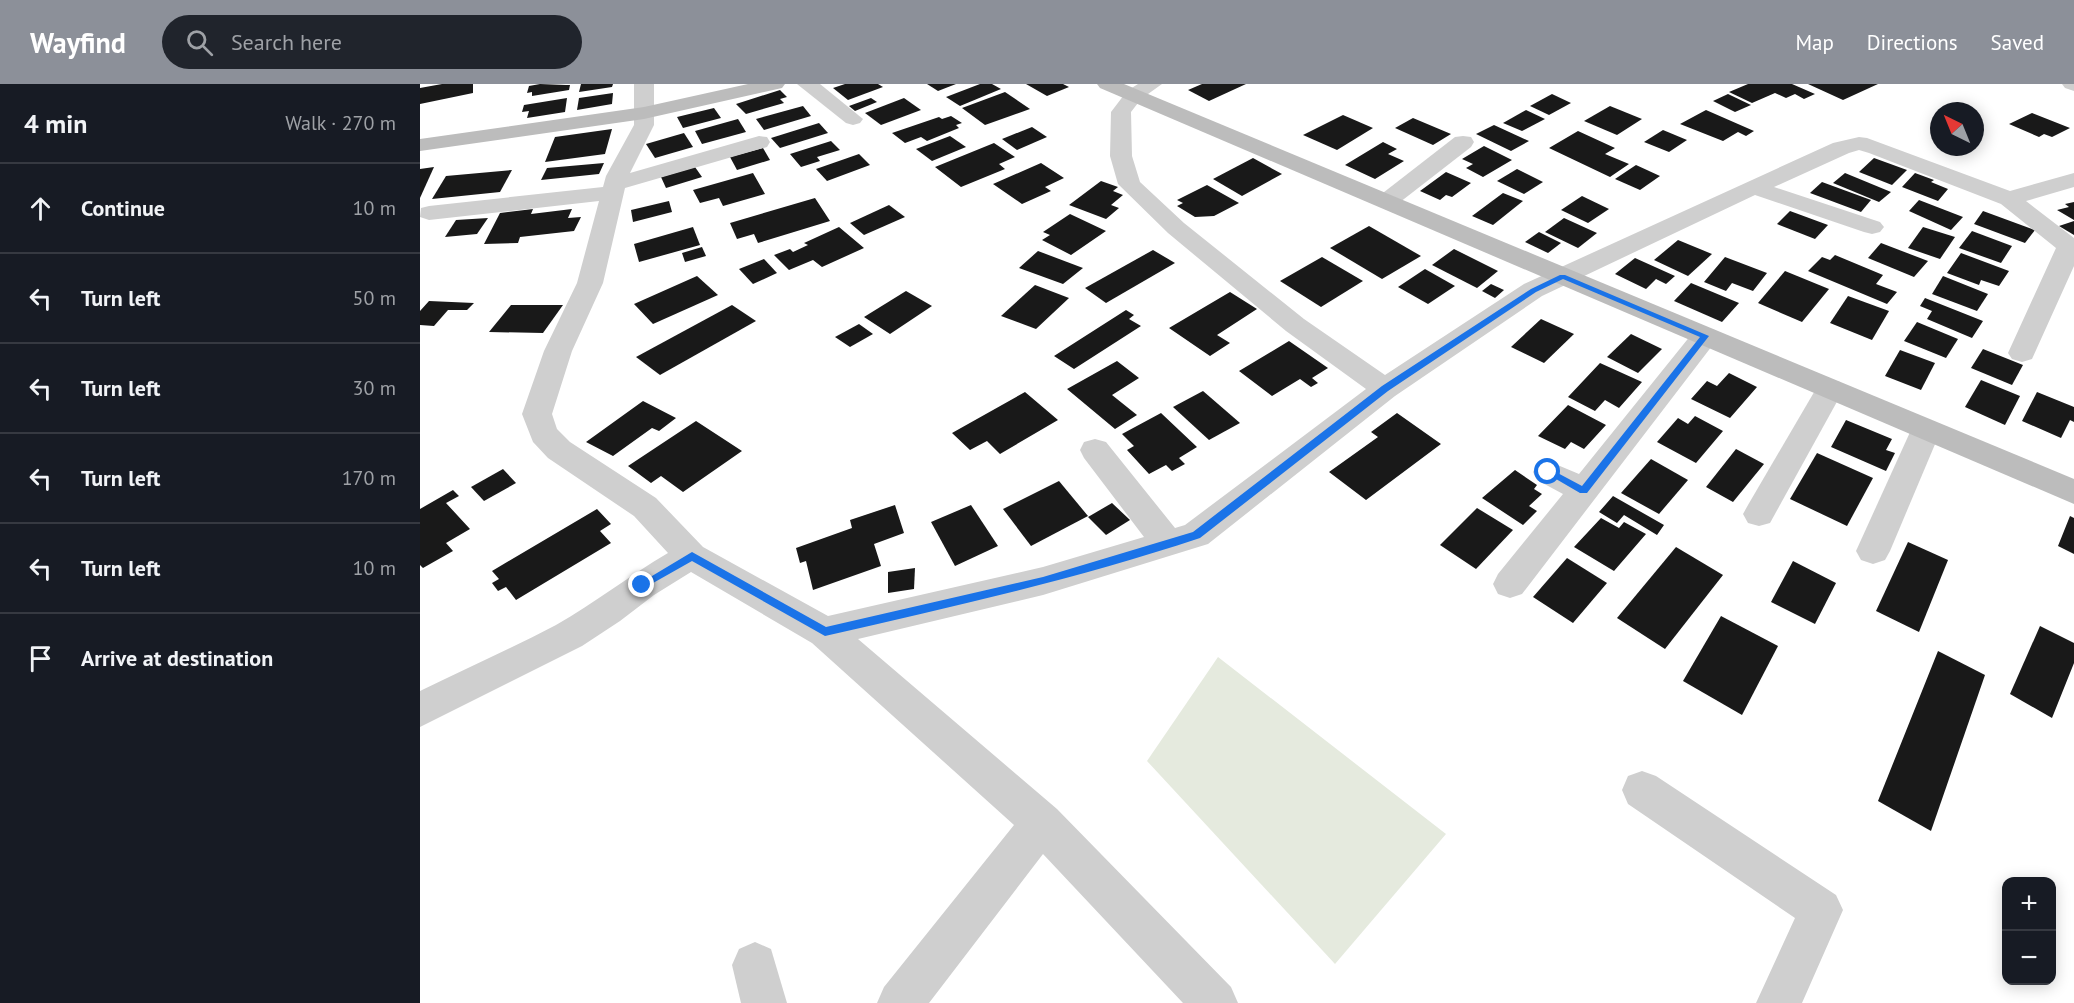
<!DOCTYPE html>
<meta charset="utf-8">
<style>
body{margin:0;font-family:"PT Sans",sans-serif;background:#20242c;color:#f1f3f6}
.controls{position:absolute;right:18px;bottom:18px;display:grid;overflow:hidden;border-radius:12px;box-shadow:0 3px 15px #0003}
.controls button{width:54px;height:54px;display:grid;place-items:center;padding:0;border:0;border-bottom:2px solid #363941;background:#171b24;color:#f1f3f6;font:30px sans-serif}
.compass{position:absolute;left:1510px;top:18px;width:54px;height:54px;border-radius:50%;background:#171b24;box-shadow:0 3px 15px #0003;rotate:317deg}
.stop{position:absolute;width:18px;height:18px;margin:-14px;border:4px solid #1a73e8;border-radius:50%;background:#fff}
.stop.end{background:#1a73e8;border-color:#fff;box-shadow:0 2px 6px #0008}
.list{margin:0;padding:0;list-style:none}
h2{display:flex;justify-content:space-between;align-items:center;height:78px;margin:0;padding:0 24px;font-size:26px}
h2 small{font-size:20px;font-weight:400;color:#9ea1a6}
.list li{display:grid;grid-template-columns:39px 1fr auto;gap:18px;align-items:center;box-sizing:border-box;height:90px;padding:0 24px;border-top:2px solid #363941}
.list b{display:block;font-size:22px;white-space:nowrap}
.list em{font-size:20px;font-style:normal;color:#9ea1a6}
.icon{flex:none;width:33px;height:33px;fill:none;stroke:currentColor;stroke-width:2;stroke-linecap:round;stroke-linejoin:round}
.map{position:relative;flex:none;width:1654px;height:919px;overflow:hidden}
header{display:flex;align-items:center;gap:36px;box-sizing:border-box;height:84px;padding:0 30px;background:#8c9099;color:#fff}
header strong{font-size:28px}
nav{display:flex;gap:33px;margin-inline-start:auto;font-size:21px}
.search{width:420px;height:54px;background:#20242c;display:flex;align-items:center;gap:15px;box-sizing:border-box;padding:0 21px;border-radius:33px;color:#9ea1a6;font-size:22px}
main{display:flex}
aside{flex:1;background:#171b24}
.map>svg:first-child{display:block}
.green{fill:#e5eade}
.building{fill:#191919}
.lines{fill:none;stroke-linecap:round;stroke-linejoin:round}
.street{fill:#cfcfcf;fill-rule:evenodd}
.secondary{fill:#bcbcbc;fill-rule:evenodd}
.route{fill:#1a73e8}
</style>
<header>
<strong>Wayfind</strong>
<div class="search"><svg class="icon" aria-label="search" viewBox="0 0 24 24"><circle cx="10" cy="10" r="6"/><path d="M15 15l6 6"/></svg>Search here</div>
<nav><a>Map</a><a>Directions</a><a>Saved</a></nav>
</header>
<main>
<aside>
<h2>4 min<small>Walk · 270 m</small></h2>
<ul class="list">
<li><svg class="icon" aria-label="ahead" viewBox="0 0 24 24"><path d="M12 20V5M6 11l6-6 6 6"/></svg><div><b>Continue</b></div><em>10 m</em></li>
<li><svg class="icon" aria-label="left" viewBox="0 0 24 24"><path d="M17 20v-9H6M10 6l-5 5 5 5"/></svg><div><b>Turn left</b></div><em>50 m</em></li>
<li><svg class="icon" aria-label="left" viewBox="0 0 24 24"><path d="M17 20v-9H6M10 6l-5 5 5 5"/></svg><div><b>Turn left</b></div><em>30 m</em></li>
<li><svg class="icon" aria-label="left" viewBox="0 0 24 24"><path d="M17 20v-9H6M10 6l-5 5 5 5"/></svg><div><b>Turn left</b></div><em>170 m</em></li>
<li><svg class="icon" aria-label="left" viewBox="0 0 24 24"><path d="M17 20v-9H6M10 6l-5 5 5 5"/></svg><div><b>Turn left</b></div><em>10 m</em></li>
<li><svg class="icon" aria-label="arrive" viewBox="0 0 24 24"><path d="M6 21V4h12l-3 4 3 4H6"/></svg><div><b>Arrive at destination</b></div></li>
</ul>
</aside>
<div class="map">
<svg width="1654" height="919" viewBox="0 0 1654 919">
<rect width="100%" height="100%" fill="#fff"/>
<path class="green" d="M798,573L1026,750L915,880L727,677Z"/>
<g class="building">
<path d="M22,0H53V9L0,20V4Z"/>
<path d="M120,0L146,1H150L149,6L112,12V8L107,9L109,2Z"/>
<path d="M161,0H193L192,3L159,8Z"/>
<path d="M425,0H458L463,3L428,16L413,4Z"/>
<path d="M507,0H536L518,7Z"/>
<path d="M560,0H572L581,5L540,22L526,13Z"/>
<path d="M606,0H643L649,3L627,12Z"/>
<path d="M782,0H826L789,17L768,6Z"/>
<path d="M1328,0H1372L1395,10L1384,15L1375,10L1366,14L1355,9L1332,19L1309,8Z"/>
<path d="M1388,0H1458L1423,16Z"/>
<path d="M360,6L367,13L360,15L364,19L326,30L316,20Z"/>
<path d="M585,8L610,25L565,41L542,24Z"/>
<path d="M193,9L192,20L157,26L159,14Z"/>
<path d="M1132,10L1151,19L1129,31L1110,22Z"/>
<path d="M1308,10L1331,21L1315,28L1293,17Z"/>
<path d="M147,14L145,28L107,34L109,27L102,28L104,21Z"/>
<path d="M451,14L457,18L435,27L429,22Z"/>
<path d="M484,14L501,26L461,41L445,29Z"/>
<path d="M383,22L391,32L344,46L336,35Z"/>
<path d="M1190,22L1222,35L1197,51L1164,37Z"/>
<path d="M294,24L301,34L263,44L257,33Z"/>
<path d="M1106,26L1125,35L1102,47L1083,39Z"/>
<path d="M1286,26L1334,47L1326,52L1318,48L1303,57L1260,40Z"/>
<path d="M1612,29L1650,44L1632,53L1624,50L1619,53L1589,40Z"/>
<path d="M923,31L953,44L917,66L883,51Z"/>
<path d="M531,32L542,39L536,41L539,44L507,57L501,53L485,59L472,49L519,33L522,35Z"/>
<path d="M993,34L1031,50L1013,61L975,44Z"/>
<path d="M318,35L326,48L282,60L275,47Z"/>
<path d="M399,39L408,49L360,64L351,54Z"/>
<path d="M1074,41L1109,57L1091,67L1056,50Z"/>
<path d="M612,43L627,53L597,66L582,55Z"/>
<path d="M192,45L185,70L125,78L135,53Z"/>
<path d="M1243,46L1267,56L1249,68L1224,58Z"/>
<path d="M1158,47L1195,64L1185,70L1209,80L1190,93L1129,64Z"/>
<path d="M264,49L273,63L235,74L226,60Z"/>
<path d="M530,52L546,63L512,77L496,65Z"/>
<path d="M411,57L420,66L397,73L400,77L381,83L370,70Z"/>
<path d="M963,58L977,65L968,70L984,77L955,95L925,81Z"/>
<path d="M574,59L595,73L579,80L585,85L541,103L515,83Z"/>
<path d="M1064,62L1092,76L1063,93L1046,84L1053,80L1042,75Z"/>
<path d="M343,64L350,76L317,86L310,73Z"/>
<path d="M439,70L450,81L407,97L396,85Z"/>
<path d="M833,74L862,90L822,112L793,95Z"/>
<path d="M1454,74L1487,86L1472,101L1439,88Z"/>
<path d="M184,79L179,90L121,96L127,84Z"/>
<path d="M621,79L644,94L625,103L631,107L602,120L573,100Z"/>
<path d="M1216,81L1240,92L1220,106L1195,95Z"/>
<path d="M14,83L0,114V85Z"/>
<path d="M275,83L282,93L246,104L241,93Z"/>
<path d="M1097,85L1123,98L1104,110L1077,97Z"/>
<path d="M92,86L80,108L12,115L26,92Z"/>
<path d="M1026,88L1051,99L1032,113L1026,111L1020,116L1000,107Z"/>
<path d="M333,89L345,110L303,122L299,114L280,119L273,106Z"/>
<path d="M1425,89L1471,108L1459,118L1413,99Z"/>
<path d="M1495,89L1514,96L1511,98L1528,105L1518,117L1482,103Z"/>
<path d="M681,97L698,103L693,107L703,111L691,121L699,124L686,135L649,121Z"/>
<path d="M1402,98L1451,116L1441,128L1390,109Z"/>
<path d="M787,101L819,119L794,132L775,133L757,122L763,119L757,116Z"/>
<path d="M1083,109L1103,117L1073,141L1052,132Z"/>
<path d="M1162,112L1189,125L1168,139L1141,126Z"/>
<path d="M395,114L410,137L338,159L334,150L317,155L310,139Z"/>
<path d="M1499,116L1543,133L1531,146L1489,127Z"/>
<path d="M249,117L252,128L213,138L211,126Z"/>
<path d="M1654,118V136L1637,126L1649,123L1645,120Z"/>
<path d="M469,121L485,133L444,151L430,139Z"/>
<path d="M113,125L111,130L152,125L148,134L161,133L154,147L100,153L98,159L64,160L80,129Z"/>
<path d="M1370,127L1408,141L1395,155L1357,140Z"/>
<path d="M1563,127L1615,146L1605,159L1554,140Z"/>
<path d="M650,130L686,147L651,171L622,156L630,151L623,148Z"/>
<path d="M68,134L57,150L25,153L36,136Z"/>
<path d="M1144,134L1177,149L1158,164L1125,148Z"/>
<path d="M1654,137V151L1639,142Z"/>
<path d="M949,142L1001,172L962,195L910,164Z"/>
<path d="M273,143L280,161L219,178L214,160Z"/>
<path d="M419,143L444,164L402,183L393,176L369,186L354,171L370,165L373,168L388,161L384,159Z"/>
<path d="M1503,143L1535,153L1520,175L1488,164Z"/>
<path d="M1552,147L1592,162L1581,179L1539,164Z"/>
<path d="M1119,148L1141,159L1128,169L1105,158Z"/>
<path d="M1258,156L1292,170L1268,192L1234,176Z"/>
<path d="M1461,159L1508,177L1494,193L1448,174Z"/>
<path d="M282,163L286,172L265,178L262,169Z"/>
<path d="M1034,165L1078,187L1057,204L1012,181Z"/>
<path d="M733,166L755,179L686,219L665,204Z"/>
<path d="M618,167L663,184L643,200L599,184Z"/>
<path d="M1541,169L1589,187L1579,202L1561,196L1559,201L1527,189Z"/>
<path d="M1415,171L1463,191L1456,200L1477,208L1467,220L1388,187L1402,173L1410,176Z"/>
<path d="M902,173L943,197L901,223L860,197Z"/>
<path d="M1305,173L1347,189L1333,207L1312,199L1306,207L1284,198Z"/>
<path d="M1215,174L1255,192L1246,200L1236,195L1226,205L1195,190Z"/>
<path d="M344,175L357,189L333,200L319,185Z"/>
<path d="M1005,185L1035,202L1008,220L978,203Z"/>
<path d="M1365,187L1409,205L1382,238L1338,219Z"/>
<path d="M277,192L298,211L233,240L214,220Z"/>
<path d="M1523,192L1568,210L1557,227L1512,210Z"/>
<path d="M1271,199L1319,219L1302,238L1254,217Z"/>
<path d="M1071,200L1084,206L1075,214L1062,207Z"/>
<path d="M615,201L649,214L616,245L581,232Z"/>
<path d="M486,207L512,222L470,250L444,233Z"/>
<path d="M810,208L837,225L797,251L810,259L790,272L749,244Z"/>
<path d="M1428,212L1469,227L1452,256L1410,239Z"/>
<path d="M1505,214L1563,237L1552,254L1507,235L1512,227L1500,222Z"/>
<path d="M9,217L54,219L47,226H28L14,242L0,241V227Z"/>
<path d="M91,221H143L123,249L69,248Z"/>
<path d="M312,221L336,237L240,291L216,273Z"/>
<path d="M706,226L714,231L709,235L721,242L654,285L634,272Z"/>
<path d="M1121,235L1154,250L1124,279L1091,263Z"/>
<path d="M1497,238L1538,255L1526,274L1484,257Z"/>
<path d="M439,240L453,250L430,263L415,253Z"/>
<path d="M1211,250L1242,265L1218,289L1187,273Z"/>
<path d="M869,257L908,284L892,294L898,299L891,303L880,295L852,312L819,287Z"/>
<path d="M1563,265L1603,281L1592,301L1551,284Z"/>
<path d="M1480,266L1515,279L1501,306L1465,292Z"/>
<path d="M697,277L719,294L692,311L717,331L695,345L647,305Z"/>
<path d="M1180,279L1222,298L1199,324L1185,316L1175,327L1148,313Z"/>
<path d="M1309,289L1337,303L1310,334L1271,315L1287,297L1297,302Z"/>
<path d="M1561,296L1600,312L1585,341L1545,323Z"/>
<path d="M783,307L820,339L789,356L753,323Z"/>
<path d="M605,308L638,336L580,370L567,357L550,366L532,349Z"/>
<path d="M1617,308L1654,323V338L1650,336L1641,354L1602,337Z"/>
<path d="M223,317L256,334L239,347L232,344L193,372L166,358Z"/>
<path d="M1148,321L1186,341L1164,365L1151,358L1145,365L1118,352Z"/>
<path d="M741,329L777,363L759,374L765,380L752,387L746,381L729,390L707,366L714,362L702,350Z"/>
<path d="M977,329L1021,360L946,416L909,388L958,353L951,348Z"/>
<path d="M1275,332L1303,347L1276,379L1237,358L1258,334L1268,340Z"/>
<path d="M1426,336L1472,355L1466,366L1475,369L1466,387L1411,363Z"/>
<path d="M276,337L322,367L263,408L241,392L231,399L208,382Z"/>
<path d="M1316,365L1344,380L1313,418L1286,403Z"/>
<path d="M1397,369L1453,394L1427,442L1370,415Z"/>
<path d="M1231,375L1268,396L1239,430L1201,409Z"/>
<path d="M83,385L96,399L64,417L51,403Z"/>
<path d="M1095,386L1117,401L1114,405L1122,410L1109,422L1117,427L1103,441L1062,414Z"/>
<path d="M639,397L668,432L611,462L583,425Z"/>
<path d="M33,406L39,412L26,419L50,445L26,459L33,467L3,484L0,481V425Z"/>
<path d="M1193,412L1244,441L1237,451L1204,431L1197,439L1179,428Z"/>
<path d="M692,419L710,436L686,451L668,433Z"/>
<path d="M475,421L484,449L454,460L461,482L393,506L386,477L380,479L376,464L432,444L430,436Z"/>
<path d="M551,421L578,462L535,482L511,438Z"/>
<path d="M1057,424L1093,446L1056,485L1020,461Z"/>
<path d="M177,425L191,440L180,447L191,459L96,516L86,503L78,507L72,499L79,495L72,487Z"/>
<path d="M1650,432L1654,434V470L1638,462Z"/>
<path d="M1181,434L1199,444L1204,438L1226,450L1194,487L1154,463Z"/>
<path d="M1488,458L1528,476L1499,548L1456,527Z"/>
<path d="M1256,463L1303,491L1245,565L1197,534Z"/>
<path d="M1147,474L1187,499L1153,539L1113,513Z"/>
<path d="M1373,477L1416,499L1395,540L1351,518Z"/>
<path d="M495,484L494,505L468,509V488Z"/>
<path d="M1301,532L1358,562L1322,631L1263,597Z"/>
<path d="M1620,542L1654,559V579L1632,634L1590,610Z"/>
<path d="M1518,567L1565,591L1511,747L1458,717Z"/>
</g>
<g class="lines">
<g class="street">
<path d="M214,0H234V41L210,89L339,52L347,53L350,58L347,63L205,104L183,199L152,267L132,330L137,345L150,358L236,414L283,463L408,532L623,483L724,453L664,374L660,366L664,358L675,355L686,358L755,444L765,441L946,305L866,247L748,149L698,100L690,72L691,28L707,7L718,0H742L721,15L711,28L712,72L720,98L764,139L884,235L965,291L1104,200L1413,59L1439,53L1447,54L1590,107L1654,89V103L1606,117L1654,154V182L1612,275L1602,278L1592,275L1588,269L1636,164L1581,120L1449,69L1439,66L1429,69L1354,103L1460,138L1464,143L1460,148L1452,150L1444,148L1335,111L1122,212L975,312L788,460L623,511L438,555L637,725L811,903L818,919H763L623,770L509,919H457L464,903L594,741L392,559L271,488L234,511L200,537L162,562L0,643V607C45,585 92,564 136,541C175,519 210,491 248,469L214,432L128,374L113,358L102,330L124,267L157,199L179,117L9,136L0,133L1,124L9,122L183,103L186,92L214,41Z"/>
<path d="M377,0H400L443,35L440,39L433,41L426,39Z"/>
<path d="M1642,0H1654V7L1645,4Z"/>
<path d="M1043,52L1051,53L1054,58L1051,63L975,122L967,124L959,122L955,117L959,112L1035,53Z"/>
<path d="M1285,243L1295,246L1299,252L1295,258L1102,510L1090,514L1078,510L1073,500L1078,490L1143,410L1117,396L1113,388L1117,380L1128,377L1159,390L1275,246Z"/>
<path d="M1410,295L1420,298L1424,305L1350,439L1339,442L1328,439L1323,430L1328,421L1400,298Z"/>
<path d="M1506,335L1517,339L1521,346L1470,467L1465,476L1453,480L1441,476L1436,467L1491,346L1495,339Z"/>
<path d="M1222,687L1236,692L1416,811L1423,826L1382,919H1336L1375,834L1208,720L1202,706L1208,692Z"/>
<path d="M335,858L351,865L367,919H321L312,881L319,865Z"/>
</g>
<g class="secondary">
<path d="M328,0H365L362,4L224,35L0,67V55L224,23Z"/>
<path d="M677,0H704L1654,395V420L680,4Z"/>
</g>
</g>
<path class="route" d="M1140,191H1145L1289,252L1167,409H1160L1124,388L1128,385L1132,386L1162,402L1280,253L1143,195L1116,208L968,307L780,454C657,495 531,523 405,552L272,477L226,503H218L217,501L272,468L406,543L623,493L773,448L962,302L1111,205Z"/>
</svg>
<div class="controls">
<button>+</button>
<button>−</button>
</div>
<svg class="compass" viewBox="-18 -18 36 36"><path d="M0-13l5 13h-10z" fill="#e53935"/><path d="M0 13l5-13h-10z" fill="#9ea1a6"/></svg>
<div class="stop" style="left:1128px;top:388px"></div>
<div class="stop end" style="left:222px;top:501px"></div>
</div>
</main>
